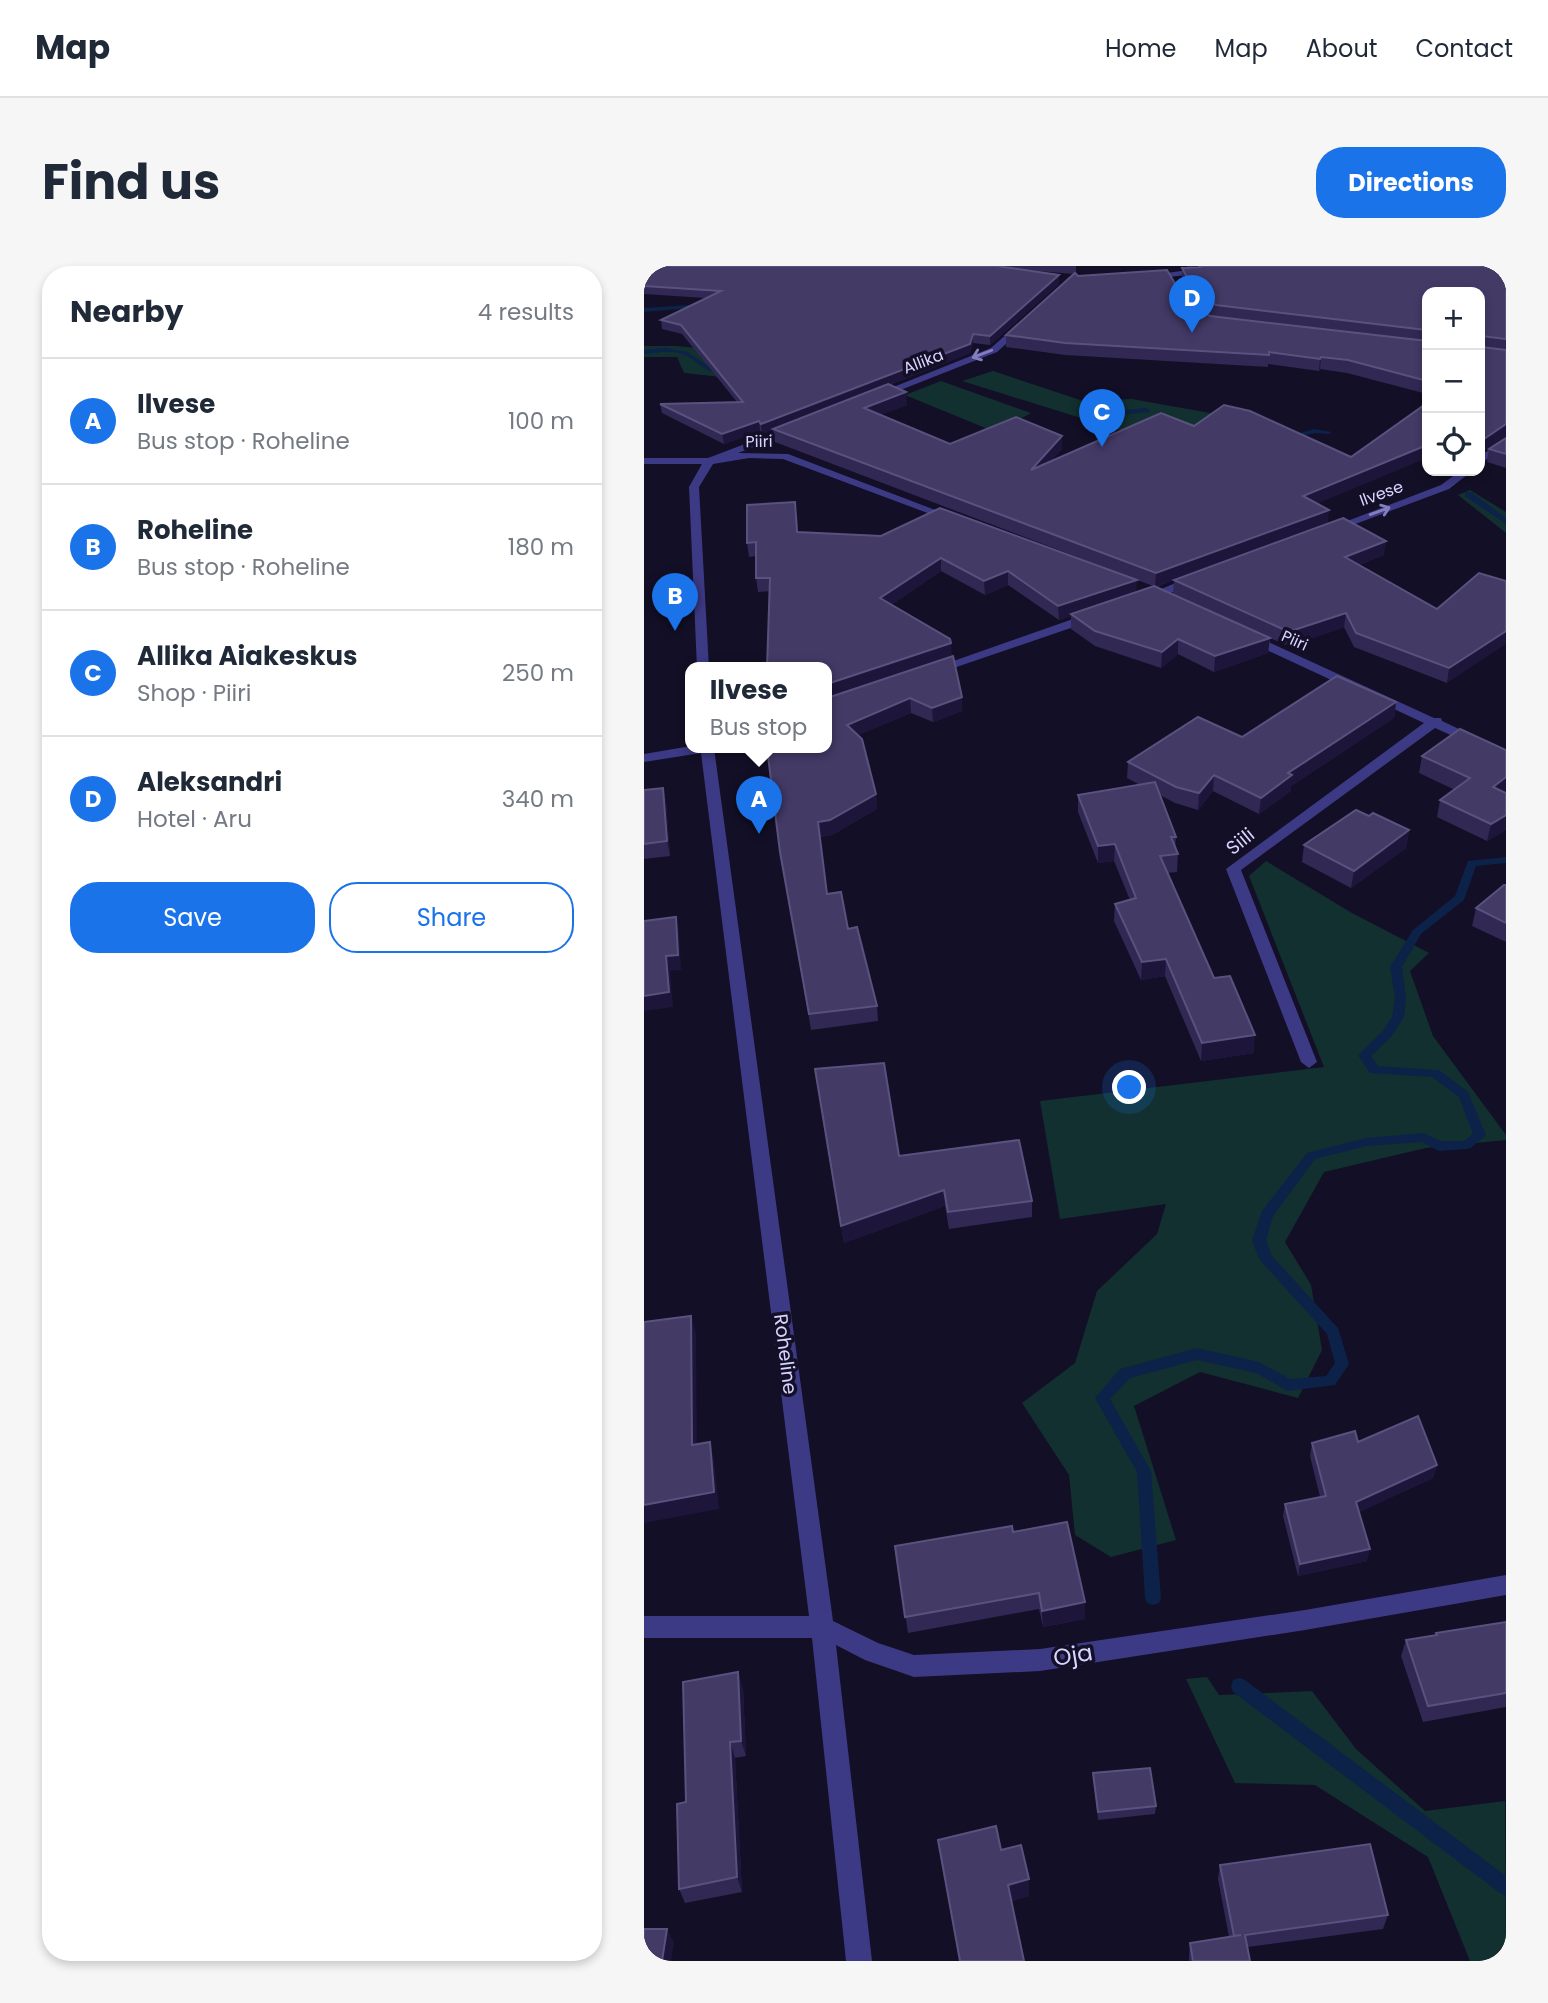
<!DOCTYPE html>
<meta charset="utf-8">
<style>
body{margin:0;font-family:Poppins,sans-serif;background:#f6f6f7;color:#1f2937}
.controls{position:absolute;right:21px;top:21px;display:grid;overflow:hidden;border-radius:14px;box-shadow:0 4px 10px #0003}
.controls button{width:63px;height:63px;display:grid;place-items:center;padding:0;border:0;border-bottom:2px solid #e0e1e3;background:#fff;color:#1f2937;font:35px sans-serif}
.you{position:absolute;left:486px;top:822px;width:24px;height:24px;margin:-18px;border:5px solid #fff;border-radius:50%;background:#1a73e8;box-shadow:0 0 0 10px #1a73e833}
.badge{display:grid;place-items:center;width:46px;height:46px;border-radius:50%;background:#1a73e8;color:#fff;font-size:23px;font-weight:700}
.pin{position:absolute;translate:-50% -58px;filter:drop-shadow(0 2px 4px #0008)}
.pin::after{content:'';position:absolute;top:37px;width:24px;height:21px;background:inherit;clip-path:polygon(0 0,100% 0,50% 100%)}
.popup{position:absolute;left:41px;top:396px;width:147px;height:91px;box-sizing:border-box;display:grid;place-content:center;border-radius:14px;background:#fff;filter:drop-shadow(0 2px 5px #0005);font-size:23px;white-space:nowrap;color:#747a83}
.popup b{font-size:26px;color:#1f2937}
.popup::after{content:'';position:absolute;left:50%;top:100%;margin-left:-14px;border:14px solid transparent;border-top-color:#fff}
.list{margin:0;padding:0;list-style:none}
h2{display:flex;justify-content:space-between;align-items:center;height:91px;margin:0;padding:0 28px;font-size:30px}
h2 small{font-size:23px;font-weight:400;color:#747a83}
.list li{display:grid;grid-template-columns:46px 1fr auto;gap:21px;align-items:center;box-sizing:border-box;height:126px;padding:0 28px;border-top:2px solid #e0e1e3}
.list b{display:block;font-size:26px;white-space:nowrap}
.list p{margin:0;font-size:23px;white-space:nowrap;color:#747a83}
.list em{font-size:23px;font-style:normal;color:#747a83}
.actions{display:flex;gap:14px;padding:21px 28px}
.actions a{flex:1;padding:16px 0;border:2px solid #1a73e8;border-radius:28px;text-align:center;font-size:24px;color:#1a73e8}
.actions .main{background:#1a73e8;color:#fff}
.icon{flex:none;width:38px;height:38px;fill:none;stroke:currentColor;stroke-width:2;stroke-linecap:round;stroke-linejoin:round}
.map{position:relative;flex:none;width:862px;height:1695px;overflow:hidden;border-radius:28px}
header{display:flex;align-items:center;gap:42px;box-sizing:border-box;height:98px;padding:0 35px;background:#fff;border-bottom:2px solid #e0e1e3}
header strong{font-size:33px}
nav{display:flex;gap:38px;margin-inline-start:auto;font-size:24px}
.intro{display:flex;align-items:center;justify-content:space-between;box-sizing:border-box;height:168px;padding:0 42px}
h1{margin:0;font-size:49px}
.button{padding:18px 32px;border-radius:28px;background:#1a73e8;color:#fff;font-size:24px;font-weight:700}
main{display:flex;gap:42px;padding:0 42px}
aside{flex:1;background:#fff;border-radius:28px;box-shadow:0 4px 10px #0003}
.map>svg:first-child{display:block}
.green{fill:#12302f}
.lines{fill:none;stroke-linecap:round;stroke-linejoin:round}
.stream{fill:#0c2248;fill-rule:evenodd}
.minor{fill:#3d3a85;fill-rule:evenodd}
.wall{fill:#312854;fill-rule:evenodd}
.shaded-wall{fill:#1d163a}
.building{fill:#433a66;stroke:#5a527e;stroke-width:2}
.oneway{stroke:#837fbc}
.labels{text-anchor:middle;stroke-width:7;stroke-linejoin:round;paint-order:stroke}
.far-street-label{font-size:16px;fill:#d9d4ff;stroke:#130f26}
.street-label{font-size:19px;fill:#d9d4ff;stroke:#130f26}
.near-street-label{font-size:23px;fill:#d9d4ff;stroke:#130f26}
</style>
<header>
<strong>Map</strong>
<nav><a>Home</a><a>Map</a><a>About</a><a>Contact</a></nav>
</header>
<div class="intro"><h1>Find us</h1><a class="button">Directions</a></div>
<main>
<aside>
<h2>Nearby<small>4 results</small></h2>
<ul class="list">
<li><span class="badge">A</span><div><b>Ilvese</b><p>Bus stop · Roheline</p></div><em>100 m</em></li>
<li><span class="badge">B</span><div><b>Roheline</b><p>Bus stop · Roheline</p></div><em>180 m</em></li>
<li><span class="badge">C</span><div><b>Allika Aiakeskus</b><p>Shop · Piiri</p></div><em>250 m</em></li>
<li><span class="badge">D</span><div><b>Aleksandri</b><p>Hotel · Aru</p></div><em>340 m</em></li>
</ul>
<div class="actions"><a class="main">Save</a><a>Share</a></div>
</aside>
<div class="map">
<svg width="862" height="1695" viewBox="0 0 862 1695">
<rect width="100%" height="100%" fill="#130f26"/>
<g class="green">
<path d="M0,80H33L93,86L78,111L40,107L33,91H0Z"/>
<path d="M349,105L439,135L488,133L577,149L546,168H488L318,115Z"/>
<path d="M297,115L387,147L351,166L261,129Z"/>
<path d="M826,224L862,246V267L814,229Z"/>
<path d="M622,595L708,647L785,687L766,705L789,770L862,869V874L782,882L680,906L641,976L667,1019L678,1084L654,1132L556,1106L490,1140L532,1274L467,1291L431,1269L425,1209L378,1137L431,1097L453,1025L513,968L522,938L416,953L396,835L680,801L605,610Z"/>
<path d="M563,1411L575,1429L668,1425L712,1483L781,1545L861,1535L862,1695H826L784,1591L671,1519L591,1517L542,1413Z"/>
</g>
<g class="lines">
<g class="stream">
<path d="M61,38L62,39L59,41L0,46V42Z"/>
<path d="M21,82L43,86L64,100L86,104C62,114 55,92 35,87C24,84 11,87 0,88V84Z"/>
<path d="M502,142L506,144L505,146L453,151L449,149L453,147Z"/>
<path d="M670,163L688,166L684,168L670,167L643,174L639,172Z"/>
<path d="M821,226H827L862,252V258L821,230Z"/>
<path d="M862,591V597L832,600L820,634L777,668L758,701L762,732L760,751L747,771L727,790L734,800L795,804L824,826L842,869L827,882L823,883L795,885L777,876L722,880L671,893L629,950L622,974L628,990L694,1062L705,1098L691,1119L644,1125L612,1107L553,1094L486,1112L466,1133L507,1205L517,1332L515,1337L509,1339L503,1337L501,1332L493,1206L451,1132L476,1103L553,1082L615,1096L646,1113L682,1110L691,1097L683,1068L615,993L608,974L618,945L663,887L722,872L779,867L797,875H820L829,868L815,831L788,811L726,807L714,789L739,765L748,751L751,732L746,701L769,664L811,630L824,595Z"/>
<path d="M595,1412L601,1414L862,1610V1630L856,1627L589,1426L587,1420L589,1414Z"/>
</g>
<g class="minor">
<path d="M560,2L564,5L563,7L504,13L500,10Z"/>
<path d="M375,57L383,59L353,86L236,132L227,130L347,82Z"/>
<path d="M151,159L155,160V164L94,187L144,188L315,253L305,255L139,193L105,192L69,198L55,221L65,402H53L45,221L58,198H0V192H64Z"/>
<path d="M862,172V180L836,198V190Z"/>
<path d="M816,205H828L805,223L690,266L680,264L797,219Z"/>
<path d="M551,309L557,313L555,316L503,336L493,333Z"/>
<path d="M449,346L453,347V353L295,407L290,408L284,404Z"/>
<path d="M605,367L790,452H797L798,455L862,485V494L791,462L597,604L673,796L665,802L657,796L582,603L780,457L601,374V368Z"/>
<path d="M47,480L70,482L189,1355L234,1377L270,1389L396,1383L661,1344L862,1309V1329L661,1364L396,1405L270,1411L221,1394L192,1379L228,1695H202L168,1372H0V1350H165L57,487L0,496V488Z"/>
</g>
</g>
<g class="wall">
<path d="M0,0H432V7L434,10L542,36L569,50L552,41L538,14V2L544,1L542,0H862V170L836,187V26H783V128L703,107L676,103L675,105L624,98V101L421,89L362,81V69L430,8L381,4L415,9V18L346,79L329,77L326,87L245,119L263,139L236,149L306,178L418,183L407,195L673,238L684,258L740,289L715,299L793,343L835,307L803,417L710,381L700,361L649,379H642L626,372L624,387L570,406L534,388L517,402L451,380L427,363V350L415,354L364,319L341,329L297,305L247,339L308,390L318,445L289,456L267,447L214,469L232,528L233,543L188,569L176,571L183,628L204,663L233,740L234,755L167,764L139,601L126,325L114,326L112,312V290L105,291L103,277L153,249L154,266L492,326L509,320L131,176L129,164L118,168L116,165L80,178L18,147L16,138L93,136L38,68L18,63L17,54L61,32L0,28ZM530,314L529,328L512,321Z"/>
<path d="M862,172V202L843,196L845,183Z"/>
<path d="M752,436L750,452L647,520V525L615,548L569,525L554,544L531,537L516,529L532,571L531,583L534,588L533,606L523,607L570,712L610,787L557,795L521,710L497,714L470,655L471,638L486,634L470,595L454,597L434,546V529L496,519L483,512L484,496Z"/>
<path d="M778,490L862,527V564L843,575L793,551L796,534L811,524L775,507Z"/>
<path d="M19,522L22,536L26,590L0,593V524Z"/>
<path d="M725,550L765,564L762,582L707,622L658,596L660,579Z"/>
<path d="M862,619V676L828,660L832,642Z"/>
<path d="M171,803L255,890L388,935V951L305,963L301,940L200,977Z"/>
<path d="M714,1176L793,1199L789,1212L715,1246L723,1295L654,1310L639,1250L641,1238L676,1231L666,1190L668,1177Z"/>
<path d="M369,1266L441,1353L399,1361L395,1343L264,1367L251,1280Z"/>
<path d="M862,1356V1441L779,1456L757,1390L762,1374L792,1370V1367Z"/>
<path d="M99,1422L102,1490L91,1492L98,1626L41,1637L35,1623L42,1536Z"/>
<path d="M449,1507L512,1540L511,1548L454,1554Z"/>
<path d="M294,1574L357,1584L385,1630L367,1635L380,1695H316Z"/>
<path d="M576,1599L744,1649L739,1663L604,1681L606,1695H545V1691L546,1677L585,1671L574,1613Z"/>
</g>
<g class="shaded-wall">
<path d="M415,9V18L346,79V70Z"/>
<path d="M329,68V77L326,87L131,163H129V164L118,168L117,158Z"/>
<path d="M677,91L676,103L675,105L676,93Z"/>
<path d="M262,126L263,139L221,155L220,142Z"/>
<path d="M115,155L116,165L80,178L78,168Z"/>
<path d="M862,158V170L836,187L837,175Z"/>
<path d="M418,170V183L387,217V204Z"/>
<path d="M783,179V192L658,244L659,230Z"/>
<path d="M685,244L684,258L511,321L512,307Z"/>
<path d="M742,275L740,289L699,305L701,291Z"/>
<path d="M297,292V305L237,346L236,332Z"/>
<path d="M364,305V319L341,329L340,315Z"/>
<path d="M493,314L492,328L427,348V350L415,354L414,340Z"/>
<path d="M702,347L700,361L649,379L650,364Z"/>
<path d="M862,363V378L803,417L805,402Z"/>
<path d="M626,372L624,387L570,406L571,390Z"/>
<path d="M534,373V388L517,402L518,386Z"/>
<path d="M307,377L308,391L183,433V418Z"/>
<path d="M318,431V445L289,456L288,442Z"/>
<path d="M266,432L267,447L205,473L203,459Z"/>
<path d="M752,436L750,452L647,520V525L615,548L617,532L644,507Z"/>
<path d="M570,509L569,525L554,544L555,527Z"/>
<path d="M862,511V526L845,538L849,521Z"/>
<path d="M19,522L22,536L26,590L23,575Z"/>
<path d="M232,528L233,543L188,569L176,571L174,556Z"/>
<path d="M862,549V564L843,575L847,558Z"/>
<path d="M765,564L762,582L707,622L710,605Z"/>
<path d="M471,578L470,595L454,597V580Z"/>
<path d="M32,651L35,666L37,704L26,705L29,741L0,745V730L22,690Z"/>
<path d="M522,693L521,710L497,714L498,696Z"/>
<path d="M611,769L610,787L557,795L558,777Z"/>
<path d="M300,924L301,940L200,977L197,960Z"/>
<path d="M47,1050L52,1067L53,1197L48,1179Z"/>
<path d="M66,1176L70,1193L75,1243L0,1257V1239Z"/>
<path d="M793,1199L789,1212L709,1249L712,1236Z"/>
<path d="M726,1283L723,1295L654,1310L656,1298Z"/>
<path d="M441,1336V1353L399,1361L398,1345Z"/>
<path d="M94,1406L99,1422L102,1490L97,1475Z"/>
<path d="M86,1476L91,1492L98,1626L93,1611Z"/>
<path d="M385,1613V1630L365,1635L364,1619Z"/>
<path d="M23,1663L30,1677L27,1695H18Z"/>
</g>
<g class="building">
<path d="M0,0H353L415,9L346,70L329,68L326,78L117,158L115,155L78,168L16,138L99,136L37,59L17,54L77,25L0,20Z"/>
<path d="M555,0H862V73L838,70L836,78V26H783V64L572,39L552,29L538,2L556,1Z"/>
<path d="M523,4L542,36L566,50L783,75V115L704,94L677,91L676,93L625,86V89L421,77L362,69L431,7L434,10Z"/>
<path d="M836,79L838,81L862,84V158L837,175L836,180Z"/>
<path d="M244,118L262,126L220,142L306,178L372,151L418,170L387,204L517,147L550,160L580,139L606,145L707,191L783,137V179L659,230L685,244L512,307L129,163Z"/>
<path d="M862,172V188L845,183Z"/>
<path d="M151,236L153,266L237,270L296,242L493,314L414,340L364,305L340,315L297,292L236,332L306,373L307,377L183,418V402H123L126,312H112V276L103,277V239Z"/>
<path d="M699,252L742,275L701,291L793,343L835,307L862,315V365L805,402L712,367L702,347L650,364L643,365L530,314Z"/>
<path d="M510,320L626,372L571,390L534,373L518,386L451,365L427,348Z"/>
<path d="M309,390L318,431L288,442L266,432L203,459L218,473L232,528L186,554L174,556L183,628L197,626L204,663L213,661L233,740L165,748L136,586L123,482H183V432Z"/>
<path d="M693,410L752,436L644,507L648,509L617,532L570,509L555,527L532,521L484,496L554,451L598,471Z"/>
<path d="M816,463L862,484V511L849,521L862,527V549L847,558L796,534L826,512L778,490Z"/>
<path d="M511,516L532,571H527L534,588L516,590L570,712L586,710L611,769L558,777L522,693L498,696L471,638L492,632L471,578L454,580L434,529Z"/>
<path d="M19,522L23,575L0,578V524Z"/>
<path d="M712,544L725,550L729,547L765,564L710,605L660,579Z"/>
<path d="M860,619H862V657L832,642Z"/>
<path d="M32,651L34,689L22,690L25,726L0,730V655Z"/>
<path d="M240,797L255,890L375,874L388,935L304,946L300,924L197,960L171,803Z"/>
<path d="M47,1050L48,1179L66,1176L70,1226L0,1239V1056Z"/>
<path d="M774,1150L793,1199L712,1236L726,1283L656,1298L641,1238L682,1230L668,1177L711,1165L714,1176Z"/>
<path d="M423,1256L441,1336L398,1345L395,1327L261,1351L251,1280L368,1260L369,1266Z"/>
<path d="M862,1356V1427L784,1440L762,1374L793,1369L792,1367Z"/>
<path d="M94,1406L97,1475L86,1476L93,1611L35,1623L33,1538L42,1536L39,1416Z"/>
<path d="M506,1502L512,1540L454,1546L449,1507Z"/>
<path d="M352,1560L357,1584L377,1579L385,1613L364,1619L380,1695H316L294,1574Z"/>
<path d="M726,1578L744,1649L601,1669L606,1695H549L546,1677L597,1669L590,1670L576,1599Z"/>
<path d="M0,1663H23L18,1695H0Z"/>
</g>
<defs><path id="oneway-shaft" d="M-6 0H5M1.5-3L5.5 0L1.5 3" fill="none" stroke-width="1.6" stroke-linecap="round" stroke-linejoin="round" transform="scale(1.75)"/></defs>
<g class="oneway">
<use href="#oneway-shaft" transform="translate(338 88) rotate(159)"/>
<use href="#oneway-shaft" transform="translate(736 245) rotate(-20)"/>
</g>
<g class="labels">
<g class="far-street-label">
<text transform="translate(279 95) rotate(-21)" y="6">Allika</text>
<text transform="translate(115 175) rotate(-1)" y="6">Piiri</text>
<text transform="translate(737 227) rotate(-20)" y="6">Ilvese</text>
<text transform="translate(651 374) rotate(24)" y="6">Piiri</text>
</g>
<g class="street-label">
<text transform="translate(596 575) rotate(-39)" y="7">Siili</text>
<text transform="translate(142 1088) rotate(83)" y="7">Roheline</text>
</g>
<g class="near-street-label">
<text transform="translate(429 1389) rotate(-9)" y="8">Oja</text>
</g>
</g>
</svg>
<div class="controls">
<button>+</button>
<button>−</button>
<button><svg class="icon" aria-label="locate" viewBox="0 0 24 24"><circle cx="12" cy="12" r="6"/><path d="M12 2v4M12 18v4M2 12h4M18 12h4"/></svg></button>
</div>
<div class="you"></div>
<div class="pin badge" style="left:115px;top:568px">A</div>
<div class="popup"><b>Ilvese</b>Bus stop</div>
<div class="pin badge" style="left:31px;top:365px">B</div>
<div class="pin badge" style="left:458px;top:181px">C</div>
<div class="pin badge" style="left:548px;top:67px">D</div>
</div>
</main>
